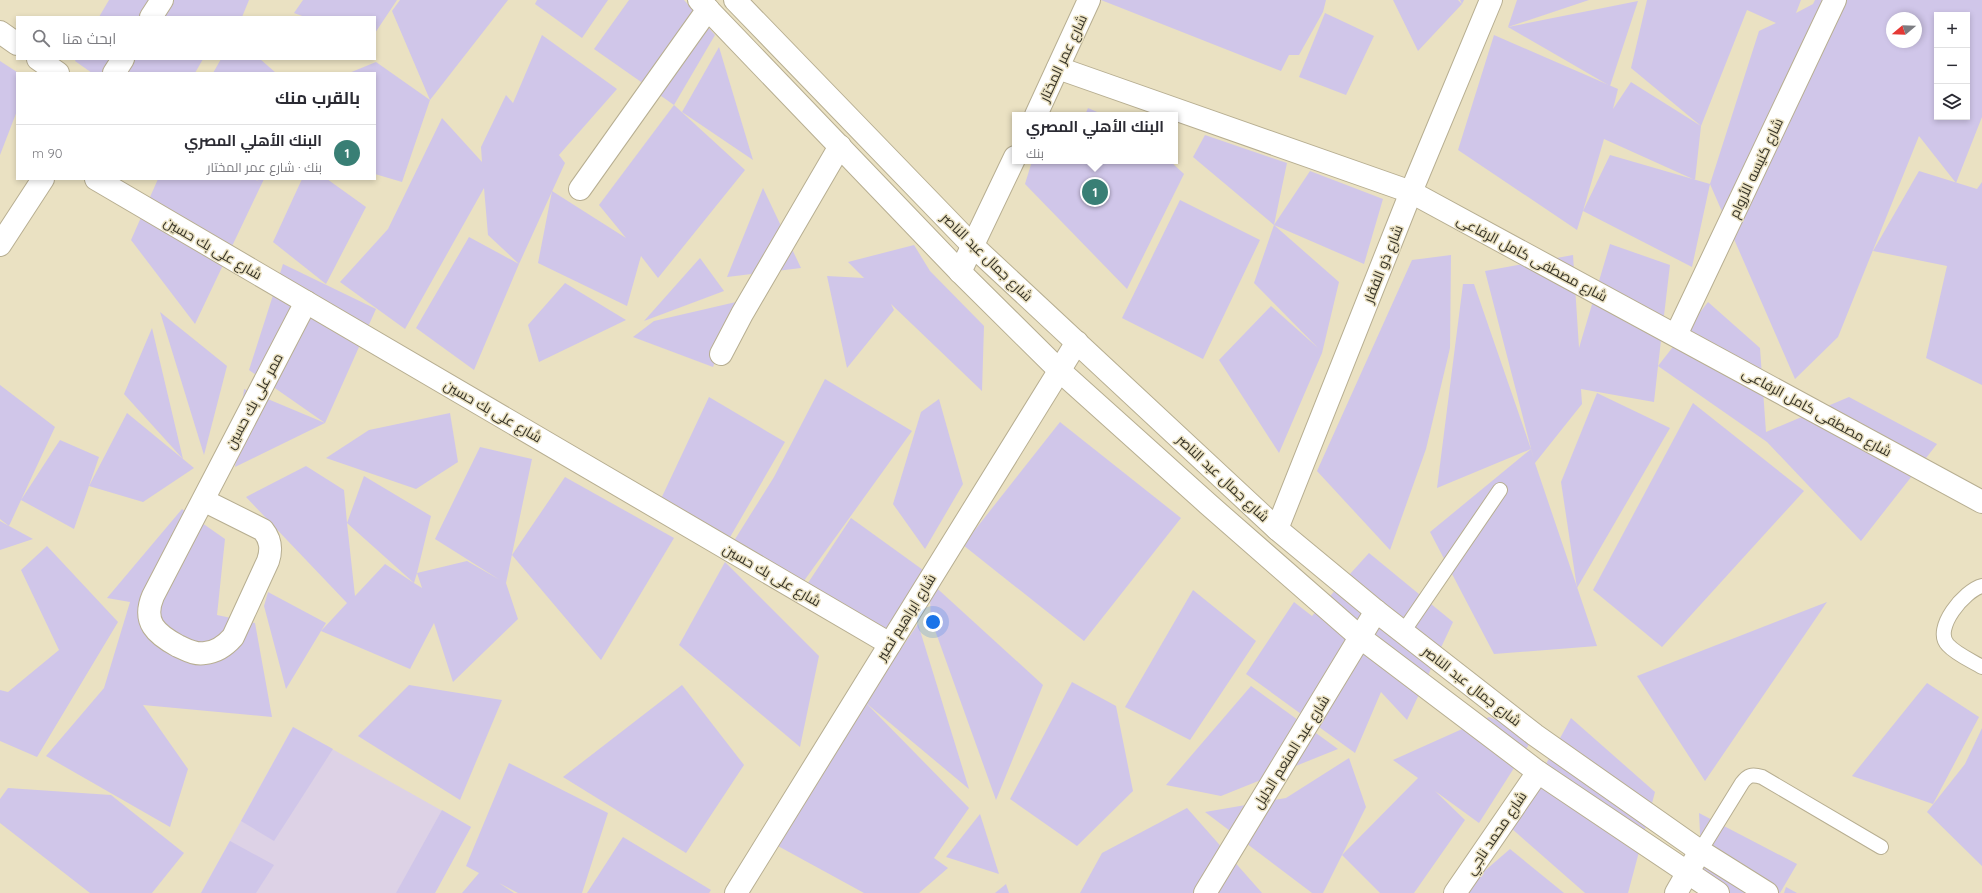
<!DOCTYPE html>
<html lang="ar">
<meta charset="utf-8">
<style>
body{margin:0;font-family:Quicksand,Cairo,sans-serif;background:#f2f2f3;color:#2b2b33;direction:rtl}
.controls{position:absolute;right:12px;top:12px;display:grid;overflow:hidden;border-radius:0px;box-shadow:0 2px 6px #0003}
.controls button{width:36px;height:36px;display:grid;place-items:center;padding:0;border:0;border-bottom:1px solid #e1e1e2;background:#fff;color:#2b2b33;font:20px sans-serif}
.compass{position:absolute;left:1886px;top:12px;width:36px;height:36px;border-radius:50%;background:#fff;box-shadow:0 2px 6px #0003;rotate:251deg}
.you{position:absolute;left:933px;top:622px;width:14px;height:14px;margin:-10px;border:3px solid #fff;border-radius:50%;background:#1a73e8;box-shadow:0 0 0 6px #1a73e833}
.badge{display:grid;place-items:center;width:26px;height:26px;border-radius:50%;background:#397f75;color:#fff;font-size:13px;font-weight:700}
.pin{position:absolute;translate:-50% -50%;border:2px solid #fff;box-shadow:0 1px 4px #0006}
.popup{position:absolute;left:1012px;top:112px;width:166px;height:52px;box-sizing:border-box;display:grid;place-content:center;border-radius:0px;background:#fff;filter:drop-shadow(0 1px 3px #0005);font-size:13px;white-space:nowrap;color:#7c7c81}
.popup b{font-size:15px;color:#2b2b33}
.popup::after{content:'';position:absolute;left:50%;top:100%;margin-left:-8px;border:8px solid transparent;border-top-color:#fff}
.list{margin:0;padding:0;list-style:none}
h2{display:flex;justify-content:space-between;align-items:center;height:52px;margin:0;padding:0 16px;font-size:17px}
h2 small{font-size:13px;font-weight:400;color:#7c7c81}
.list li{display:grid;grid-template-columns:26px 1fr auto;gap:12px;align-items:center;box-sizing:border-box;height:56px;padding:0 16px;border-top:1px solid #e1e1e2}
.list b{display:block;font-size:15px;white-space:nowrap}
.list p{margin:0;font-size:13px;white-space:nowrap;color:#7c7c81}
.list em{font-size:13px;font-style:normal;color:#7c7c81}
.icon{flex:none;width:22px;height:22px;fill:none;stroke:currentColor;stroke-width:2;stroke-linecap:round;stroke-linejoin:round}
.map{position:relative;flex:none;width:1982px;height:893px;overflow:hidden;direction:ltr}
.search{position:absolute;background:#fff;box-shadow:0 2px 6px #0003;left:16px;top:16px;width:360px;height:44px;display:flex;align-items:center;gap:10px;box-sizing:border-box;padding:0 14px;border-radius:0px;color:#7c7c81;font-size:15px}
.panel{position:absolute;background:#fff;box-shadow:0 2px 6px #0003;left:16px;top:72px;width:360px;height:108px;border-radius:0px;direction:rtl}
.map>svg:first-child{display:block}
.education{fill:#ddd2e6}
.building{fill:#d0c6e9;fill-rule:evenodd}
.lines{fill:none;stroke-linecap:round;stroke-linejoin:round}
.service-casing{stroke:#b7ae91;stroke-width:16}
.minor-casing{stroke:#b7ae91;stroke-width:24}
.tertiary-casing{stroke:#b7ae91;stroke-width:24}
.primary-casing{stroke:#b7ae91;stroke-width:24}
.service{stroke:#fff;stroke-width:14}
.minor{stroke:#fff;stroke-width:22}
.tertiary{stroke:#fff;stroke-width:22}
.primary{stroke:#fff;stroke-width:22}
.labels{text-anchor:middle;stroke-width:3;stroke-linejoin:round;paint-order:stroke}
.street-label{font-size:14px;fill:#363327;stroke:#eae1c2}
</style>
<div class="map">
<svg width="1982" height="893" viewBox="0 0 1982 893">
<rect width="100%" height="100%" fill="#eae1c2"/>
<path class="education" d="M293,727L471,827L435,893H201Z"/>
<g class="building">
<path d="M109,0H249L242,17H99Z"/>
<path d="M303,0H397L375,33V17H305L294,13Z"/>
<path d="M400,0H508L430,100L402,182L375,174V73H349L376,62L430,100L392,11Z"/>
<path d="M537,0H608L582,38L535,4Z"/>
<path d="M629,0H684L715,35L674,105L594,49Z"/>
<path d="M1101,0H1326L1323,12L1299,55H1289L1281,71Z"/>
<path d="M1393,0H1458L1462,4L1460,0H1464L1462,4L1418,51Z"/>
<path d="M1517,0H1589L1508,27Z"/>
<path d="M1647,0H1801L1796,13L1813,4L1815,0H1982V117L1956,183L1919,136L1838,337L1795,379L1710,184L1759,31L1776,23L1747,10L1701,126L1695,180L1604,139L1583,211L1610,155L1710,184L1692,267L1583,211L1577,230L1458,150L1494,35L1618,89L1613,109L1631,82L1701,126L1631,68ZM1937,15H1967V117H1937ZM1892,18H1916V42H1892Z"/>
<path d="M1638,1L1610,86L1508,27Z"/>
<path d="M1325,13L1374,36L1346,95L1299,77Z"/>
<path d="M542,35L617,89L559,155L565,163L519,264L474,370L416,328L469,237L519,264L488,235L484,188L405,329L340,282L388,229L442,118L482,162L481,147L506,95L513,103Z"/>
<path d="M719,47L753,160L682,112Z"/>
<path d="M76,59H203L195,73H92L75,61Z"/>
<path d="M221,59H260L276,73H213Z"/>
<path d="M0,61L17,72V111L0,155Z"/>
<path d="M674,105L745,170L658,278L641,256L627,306L538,263L552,191L626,238L599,205Z"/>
<path d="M1088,108L1104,115H1085Z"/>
<path d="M1205,135L1287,163L1274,225L1310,171L1383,199L1364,264L1274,225L1339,282L1322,353L1279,453L1219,360L1271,306L1318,348L1254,283L1274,225L1193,157Z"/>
<path d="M1032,161H1170L1184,174L1127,289L1025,184Z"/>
<path d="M1919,171L1977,189L1982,182V385L1926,358L1947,266L1873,251Z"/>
<path d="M158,179H254L260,182L255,179H264L195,324L131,240Z"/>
<path d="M302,179H327L366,207L326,284L273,242Z"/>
<path d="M763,188L801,268L727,277Z"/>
<path d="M1180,200L1260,240L1203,359L1122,318Z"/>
<path d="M1610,244L1670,265L1658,366L1708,302L1760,348L1766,432L1849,397L1937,444L1861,541L1767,442L1658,366L1654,402L1581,389L1582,404L1535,463L1597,646L1494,654L1430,532L1531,449L1437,488L1463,284H1474L1531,449L1534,460L1485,271L1573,255L1579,348Z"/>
<path d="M914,245L930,271L984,326L982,391L891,304L894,310L847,368L827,276L864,278L848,262Z"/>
<path d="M1451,255L1450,348L1426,449L1390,550L1317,471L1412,260Z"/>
<path d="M700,258L724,291L644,321Z"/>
<path d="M283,264L376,309L325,423L235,467L244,389L325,423L249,370Z"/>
<path d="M565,283L626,320L539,362L528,325Z"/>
<path d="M736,302L713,367L633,337L654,321Z"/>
<path d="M160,312L227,366L204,455Z"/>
<path d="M152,328L183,459L194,468L143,502L89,486L127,413L183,459L124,394Z"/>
<path d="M825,379L912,431L801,585L732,544L774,477Z"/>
<path d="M0,385L55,427L21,500L60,440L99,457L74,529L21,500L9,526L0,519Z"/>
<path d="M1597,393L1670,428L1577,588L1561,482Z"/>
<path d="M709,397L785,442L729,539L659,503Z"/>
<path d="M939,399L963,484L925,549L893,504L921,412Z"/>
<path d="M1693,403L1804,491L1662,647L1593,590Z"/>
<path d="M450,413L458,462L416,489L326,458L369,430Z"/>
<path d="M1060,422L1181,518L1084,641L963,545Z"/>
<path d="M480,447L532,459L506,583L518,619L453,682L434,623L410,669L321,631L286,689L264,606L268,592L326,623L321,631L347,603L246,497L306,466L344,490L347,523L364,476L431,516L417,573L467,561L500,580L435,539ZM347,523L414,583L385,564L355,596ZM417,573L422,588L414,583Z"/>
<path d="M565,477L674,538L601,660L512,555Z"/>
<path d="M182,509L225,539L217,615L255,623L272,717L143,705L188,769L170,827L46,756L104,688L130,602L107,598Z"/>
<path d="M851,518L923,570L886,633L804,589Z"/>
<path d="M0,521L9,526L33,539L0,550Z"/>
<path d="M47,546L118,622L37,757L0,741V690L8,692L59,650L21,570Z"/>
<path d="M1369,553L1453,622L1407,720L1381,692L1355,753L1246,674L1294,602L1312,616Z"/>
<path d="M725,562L819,656L800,747L679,645Z"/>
<path d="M929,581L1043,685L996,800L931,619Z"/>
<path d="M1193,590L1256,641L1190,740L1125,707Z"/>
<path d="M1827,602L1705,781L1637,676Z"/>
<path d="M918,624L969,789L866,703L969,808L934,858L948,868L919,893H864L778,846L864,702Z"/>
<path d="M1072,682L1116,706L1133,791L1077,846L1010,799Z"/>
<path d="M1927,683L1979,717L1933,804L1852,776Z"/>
<path d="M409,685L502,700L460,800L358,736Z"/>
<path d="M682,685L744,765L686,853L563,777Z"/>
<path d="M1251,686L1338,749L1221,796L1166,785Z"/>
<path d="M1489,717L1535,735L1479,823L1435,791L1465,820L1414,893H1380L1342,855L1418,778L1393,760Z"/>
<path d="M1571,718L1655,792L1628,893H1585L1511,828Z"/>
<path d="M293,727L333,749L274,841L241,821Z"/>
<path d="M1982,728V866L1927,812L1965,764Z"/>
<path d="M1349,758L1366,807L1323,893H1312L1205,812L1286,798Z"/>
<path d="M509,763L608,813L582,893H518L499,883L514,893H462L479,873L466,866Z"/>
<path d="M8,788L111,795L184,853L152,893H90L0,823V799Z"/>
<path d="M1187,808L1262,893H1080L1102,853Z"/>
<path d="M442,810L471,827L435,893H396Z"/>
<path d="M1699,813L1797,864L1780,893H1703Z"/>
<path d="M980,814L999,874L946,857Z"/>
<path d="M623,837L711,890L709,893H587Z"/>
<path d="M230,841L274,865L256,893H201Z"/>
<path d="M1510,849L1564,893H1459Z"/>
<path d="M1006,884L1009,893H995Z"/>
<path d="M1786,887L1797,893H1784Z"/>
</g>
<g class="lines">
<defs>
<g id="service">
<path d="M1982,586C1965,590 1932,629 1948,645C1956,654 1972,661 1982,667"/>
<path d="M1403,632L1500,490"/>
<path d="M1700,851L1742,783C1748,775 1752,774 1762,777L1881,847"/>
</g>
<g id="minor">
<path d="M0,32L17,44"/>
<path d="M38,59L58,73"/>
<path d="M1058,68L1411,192L1982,502"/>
<path d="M1036,115L1089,0"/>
<path d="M96,179L890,644"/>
<path d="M580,189L708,9"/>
<path d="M960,272L1015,157"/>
<path d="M1676,335L1835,0"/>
<path d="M721,354L742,314L840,146"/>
<path d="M203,500L263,530C271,540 272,549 268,561L233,637C225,646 217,652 205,653C195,655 187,650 178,646C156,634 142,622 153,596L306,302"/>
<path d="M1277,529L1411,192L1491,0"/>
<path d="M736,893L1077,342"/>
<path d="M1205,893L1376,611"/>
<path d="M1455,893L1538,772"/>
</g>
<g id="tertiary">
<path d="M151,17L162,0"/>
<path d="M114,73L123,59"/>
<path d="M0,245L43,179"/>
<path d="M1676,893L1700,851"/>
</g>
<g id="primary">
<path d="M699,0L960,272L1060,371L1208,504L1361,638L1538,772L1718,893"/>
<path d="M735,0L972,245L1277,529L1376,611L1535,735L1700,851L1767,893"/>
</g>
</defs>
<use href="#service" class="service-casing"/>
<use href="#minor" class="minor-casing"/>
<use href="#tertiary" class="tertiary-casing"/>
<use href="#primary" class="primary-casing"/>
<use href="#service" class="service"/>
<use href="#minor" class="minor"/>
<use href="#tertiary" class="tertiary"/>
<use href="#primary" class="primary"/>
</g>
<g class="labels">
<g class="street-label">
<text transform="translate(1063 58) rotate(-65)" y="5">شارع عمر المختار</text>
<text transform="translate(1756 168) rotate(-65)" y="5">شارع كنيسه الأروام</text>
<text transform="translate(213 248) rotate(30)" y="5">شارع على بك حسين</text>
<text transform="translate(987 257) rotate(44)" y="5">شارع جمال عبد الناصر</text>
<text transform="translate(1532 258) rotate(28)" y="5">شارع مصطفى كامل الرفاعى</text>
<text transform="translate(1383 264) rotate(-68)" y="5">شارع ذو الفقار</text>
<text transform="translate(254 401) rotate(-62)" y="5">ممر على بك حسين</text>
<text transform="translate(493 411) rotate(30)" y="5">شارع على بك حسين</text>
<text transform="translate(1817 412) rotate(29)" y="5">شارع مصطفى كامل الرفاعى</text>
<text transform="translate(1223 478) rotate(43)" y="5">شارع جمال عبد الناصر</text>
<text transform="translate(772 575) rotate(30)" y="5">شارع على بك حسين</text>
<text transform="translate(906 617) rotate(-58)" y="5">شارع ابراهيم نصير</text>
<text transform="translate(1472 686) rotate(38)" y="5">شارع جمال عبد الناصر</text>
<text transform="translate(1291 752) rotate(-58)" y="5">شارع عبد المنعم الدليل</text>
<text transform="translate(1496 833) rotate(-56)" y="5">شارع محمد ناجي</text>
</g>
</g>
</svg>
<div class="controls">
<button>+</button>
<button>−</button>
<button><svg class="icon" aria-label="layers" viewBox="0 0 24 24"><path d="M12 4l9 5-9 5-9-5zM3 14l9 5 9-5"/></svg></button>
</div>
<svg class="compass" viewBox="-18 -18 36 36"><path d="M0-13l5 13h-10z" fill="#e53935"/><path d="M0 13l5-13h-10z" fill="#7c7c81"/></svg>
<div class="you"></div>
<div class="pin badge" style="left:1095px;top:192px">1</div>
<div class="popup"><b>البنك الأهلي المصري</b>بنك</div>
<div class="search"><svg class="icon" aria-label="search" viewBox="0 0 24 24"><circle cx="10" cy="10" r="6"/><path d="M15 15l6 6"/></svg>ابحث هنا</div>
<section class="panel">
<h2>بالقرب منك<small></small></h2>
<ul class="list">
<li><span class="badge">1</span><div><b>البنك الأهلي المصري</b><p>بنك · شارع عمر المختار</p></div><em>90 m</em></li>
</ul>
</section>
</div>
